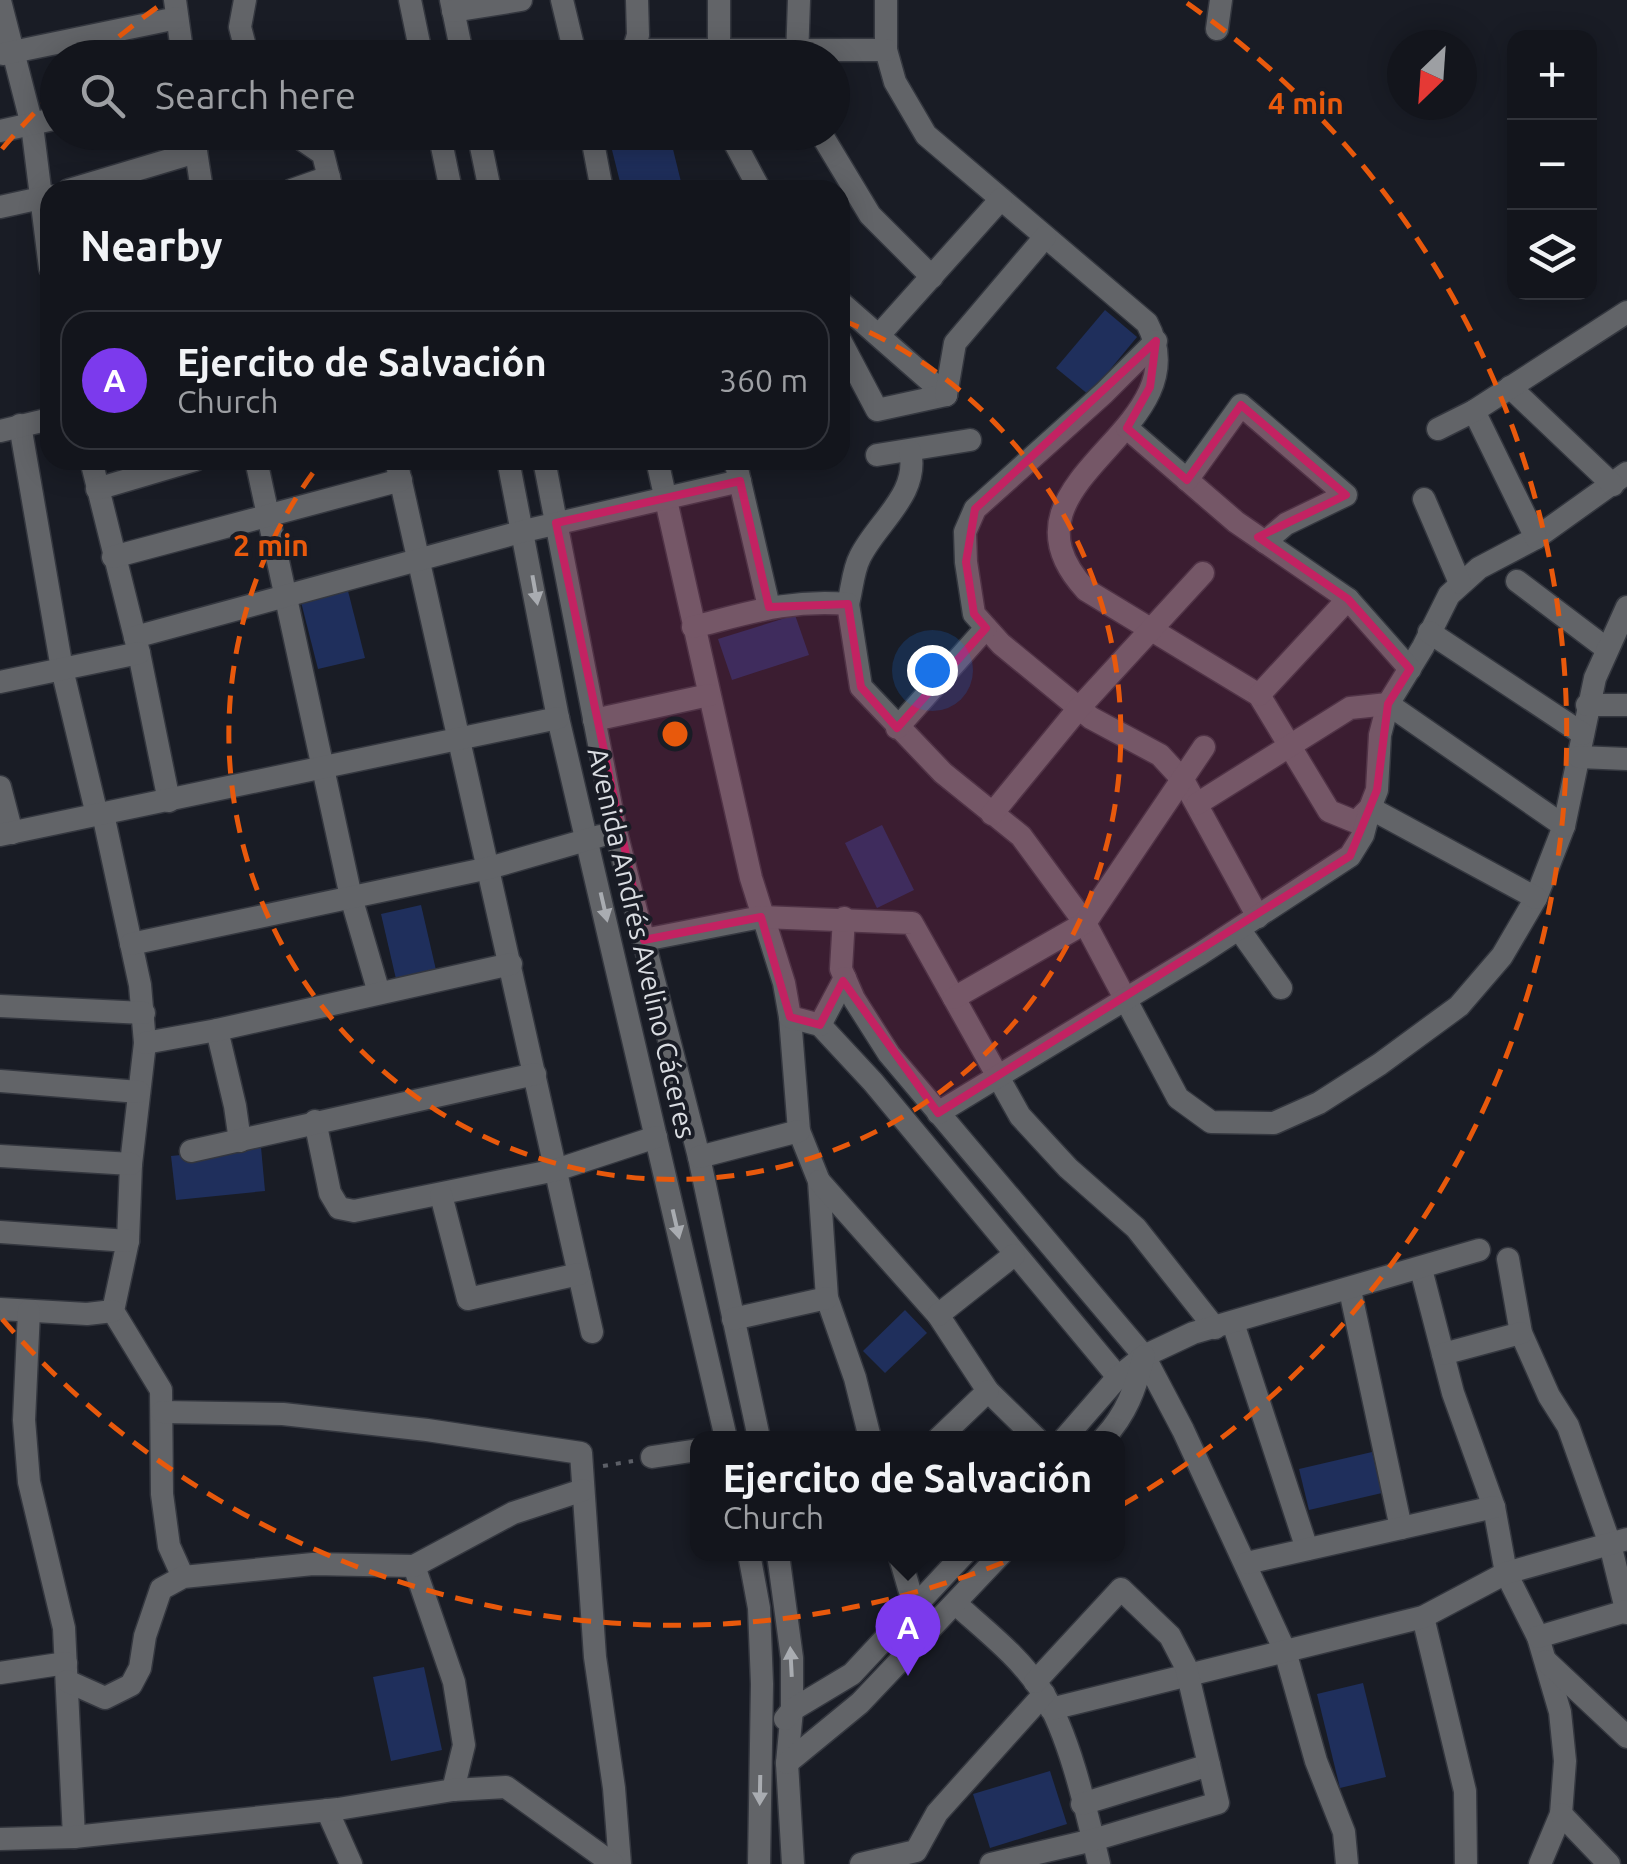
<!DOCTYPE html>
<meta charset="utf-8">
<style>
body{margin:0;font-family:Ubuntu,sans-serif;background:#202229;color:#f1f3f6}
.controls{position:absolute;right:30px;top:30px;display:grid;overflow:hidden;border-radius:20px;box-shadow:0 5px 25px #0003}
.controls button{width:90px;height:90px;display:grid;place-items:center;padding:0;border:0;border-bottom:2px solid #32343b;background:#13151c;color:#f1f3f6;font:50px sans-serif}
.compass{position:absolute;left:1387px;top:30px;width:90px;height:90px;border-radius:50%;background:#13151c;box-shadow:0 5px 25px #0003;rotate:205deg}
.you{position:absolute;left:932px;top:670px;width:35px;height:35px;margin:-25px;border:8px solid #fff;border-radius:50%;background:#1a73e8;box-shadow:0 0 0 15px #1a73e833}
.badge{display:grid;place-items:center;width:65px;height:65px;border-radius:50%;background:#7c3aed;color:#fff;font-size:32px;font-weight:700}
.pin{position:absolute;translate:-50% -82px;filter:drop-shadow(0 2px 5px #0008)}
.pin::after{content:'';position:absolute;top:52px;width:35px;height:30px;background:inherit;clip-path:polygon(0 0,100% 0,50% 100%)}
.popup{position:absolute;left:690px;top:1431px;width:435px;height:130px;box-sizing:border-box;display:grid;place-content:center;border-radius:20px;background:#13151c;filter:drop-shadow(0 2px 8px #0005);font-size:32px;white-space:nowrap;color:#9d9fa3}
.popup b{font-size:38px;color:#f1f3f6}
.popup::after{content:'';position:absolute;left:50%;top:100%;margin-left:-20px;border:20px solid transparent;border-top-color:#13151c}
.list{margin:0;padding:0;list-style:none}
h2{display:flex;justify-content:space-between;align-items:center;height:130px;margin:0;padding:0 40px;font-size:42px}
h2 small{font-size:32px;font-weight:400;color:#9d9fa3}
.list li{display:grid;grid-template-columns:65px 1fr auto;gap:30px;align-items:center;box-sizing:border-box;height:140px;margin:0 20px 20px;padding:0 20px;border:2px solid #32343b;border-radius:30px}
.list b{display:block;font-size:38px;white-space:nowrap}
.list p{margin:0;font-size:32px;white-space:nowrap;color:#9d9fa3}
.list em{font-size:32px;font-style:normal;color:#9d9fa3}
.icon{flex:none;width:55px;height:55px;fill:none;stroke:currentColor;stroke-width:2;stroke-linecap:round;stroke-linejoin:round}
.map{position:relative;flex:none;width:1627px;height:1864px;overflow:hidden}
.search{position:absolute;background:#13151c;box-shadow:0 5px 25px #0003;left:40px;top:40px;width:810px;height:110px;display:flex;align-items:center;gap:25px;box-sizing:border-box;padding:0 35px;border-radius:55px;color:#9d9fa3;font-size:38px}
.panel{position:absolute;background:#13151c;box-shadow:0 5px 25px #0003;left:40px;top:180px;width:810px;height:290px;border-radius:30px}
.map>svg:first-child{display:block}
.green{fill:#1f2f5c}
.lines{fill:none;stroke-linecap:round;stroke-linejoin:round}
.minor-casing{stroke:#34373f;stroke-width:25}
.path{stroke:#5c5f67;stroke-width:4;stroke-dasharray:5 8;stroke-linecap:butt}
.minor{stroke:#626468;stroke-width:22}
.oneway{fill:#a9acb1}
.marked{fill:#c32262;fill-opacity:0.2;stroke:#c32262;stroke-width:8;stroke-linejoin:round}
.ring{fill:none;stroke:#e8590c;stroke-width:5;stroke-dasharray:18 12}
.labels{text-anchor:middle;stroke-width:8;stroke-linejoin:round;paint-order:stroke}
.street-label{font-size:28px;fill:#d9dce1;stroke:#191c25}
.centre{fill:#e8590c;stroke:#191c25;stroke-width:5}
.ring-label{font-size:30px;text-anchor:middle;font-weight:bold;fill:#e8590c;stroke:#191c25;stroke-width:8;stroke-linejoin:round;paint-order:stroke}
</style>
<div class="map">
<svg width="1627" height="1864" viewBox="0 0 1627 1864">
<rect width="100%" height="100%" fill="#191c25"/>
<g class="green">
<path d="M669,133L683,190H622L611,146Z"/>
<path d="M1105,310L1137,337L1089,395L1056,368Z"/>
<path d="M347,587L365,658L318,669L300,598Z"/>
<path d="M795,615L809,655L732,680L718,639Z"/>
<path d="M882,825L914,890L877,908L845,843Z"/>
<path d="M421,905L436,970L396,979L381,914Z"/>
<path d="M261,1147L265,1191L176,1200L171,1156Z"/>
<path d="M905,1310L927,1333L885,1373L863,1351Z"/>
<path d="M1372,1452L1382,1493L1309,1510L1299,1469Z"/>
<path d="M424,1667L442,1750L391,1761L373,1677Z"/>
<path d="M1363,1683L1386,1777L1340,1788L1317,1694Z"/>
<path d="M1050,1771L1067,1824L990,1848L973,1794Z"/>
</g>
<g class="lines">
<defs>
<g id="minor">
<path d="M175,0L183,58"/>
<path d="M245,0L240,27L248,58"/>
<path d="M410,0L422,58"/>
<path d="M451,0L463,58"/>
<path d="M562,0L576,58"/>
<path d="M719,0V58"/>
<path d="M886,0V50L895,82L926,135L1147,323C1205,433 984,480 1086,590L1259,695L1329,811L1356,822L1370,808L1377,790L1380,735L1388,704L1423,647L1449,595L1479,568L1536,538L1627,473"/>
<path d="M0,1L32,125L50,268"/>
<path d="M453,11L521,0"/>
<path d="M1217,29L1221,0"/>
<path d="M633,50H886"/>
<path d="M3,54L177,18"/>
<path d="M631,58L638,35L637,0"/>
<path d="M797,58L799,0"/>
<path d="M0,131L58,118"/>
<path d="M193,132L202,190"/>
<path d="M291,132L323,154L332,190"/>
<path d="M439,132L451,190"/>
<path d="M478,132L490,190"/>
<path d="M591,132L602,190"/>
<path d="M729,132L760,190"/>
<path d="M820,132L870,215L932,277"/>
<path d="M69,190L196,152"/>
<path d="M292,190L329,177"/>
<path d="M0,207L50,196"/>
<path d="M840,302L946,395"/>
<path d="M880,334L1001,199"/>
<path d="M840,340L877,410L946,395"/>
<path d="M1156,341L1104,393L975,509L965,532L966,562L974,614L1001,644L1091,718L1160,755L1183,780L1258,917"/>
<path d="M1510,387L1613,485"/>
<path d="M946,395L955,343L1045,237"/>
<path d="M1474,411L1536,538"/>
<path d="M20,425L62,669L97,815"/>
<path d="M1127,428L1236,522L1348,599L1410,669"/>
<path d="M1438,429L1474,411L1627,312"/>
<path d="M0,431L50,419"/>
<path d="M877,455L970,440"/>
<path d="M91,460L139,653L169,801"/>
<path d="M256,460L351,897L379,993"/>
<path d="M396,460L592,1332"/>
<path d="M508,460L558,718L726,1438"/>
<path d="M544,460L616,832L699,1157L759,1438"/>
<path d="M657,460L751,878L784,983L790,1017L799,1131L819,1181L827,1298L855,1378L870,1438"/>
<path d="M735,460L769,607"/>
<path d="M1187,480L1241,405L1346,495L1286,524L1265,542"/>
<path d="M97,489L195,460"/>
<path d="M1424,499L1460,583"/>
<path d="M113,557L401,480"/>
<path d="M1517,581L1607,649"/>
<path d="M848,604C852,589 853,570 860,557C877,522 920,494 910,451"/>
<path d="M693,627C749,613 789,599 848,604L861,687L943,773L1021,836L1085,923L1178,1098L1211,1122L1274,1123L1319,1103L1380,1064L1459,1006L1502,956L1536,898L1564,826L1595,678L1627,607"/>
<path d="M1429,632L1583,734"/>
<path d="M135,637L524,531L740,481"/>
<path d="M0,682L139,653"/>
<path d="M1259,695L1348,599"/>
<path d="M1587,705H1627"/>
<path d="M594,720L709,695"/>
<path d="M897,728L986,628"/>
<path d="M1579,757L1627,759"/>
<path d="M0,787L12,833"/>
<path d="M1197,804L1350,708L1388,704L1564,826"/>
<path d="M103,814L140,985L145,1043L131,1164L128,1241L113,1311L161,1390L162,1494L169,1546L183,1577"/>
<path d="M992,814L1079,708L1203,573"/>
<path d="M0,835L558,718"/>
<path d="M844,918L841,969L854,999L889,1054L1144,1356L1183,1430L1285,1651L1316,1761L1344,1832L1347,1864"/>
<path d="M1239,929L1281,988"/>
<path d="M644,940L761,917L912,923L1020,1116L1068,1168L1136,1228L1215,1328"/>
<path d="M131,944L489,868L600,836"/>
<path d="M954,998L1085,923L1204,747"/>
<path d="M0,1006L144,1013"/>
<path d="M790,1017L820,1025L873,1082L1118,1377"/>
<path d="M820,1025L845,978"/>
<path d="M217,1030L235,1106L240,1141"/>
<path d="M145,1043L217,1030L511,964"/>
<path d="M0,1081L139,1092"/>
<path d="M938,1113L1200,954L1350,856L1363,835L1370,808L1536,898"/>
<path d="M315,1121L330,1193L339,1208L354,1211L556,1170L656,1137"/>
<path d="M191,1151L535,1074"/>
<path d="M0,1156L131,1164"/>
<path d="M699,1157L799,1131"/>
<path d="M819,1181L938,1315L988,1391L1036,1438"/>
<path d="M441,1195L468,1299L579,1274"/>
<path d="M0,1232L128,1241"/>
<path d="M1508,1259L1521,1333L1549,1396L1568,1426L1610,1544L1627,1613"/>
<path d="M1421,1269L1453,1393L1494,1507L1506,1573L1538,1637L1560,1712L1565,1761L1561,1814L1540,1864"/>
<path d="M1350,1290L1401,1528"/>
<path d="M0,1309L87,1314L113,1311"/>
<path d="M29,1311L24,1420L29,1482L64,1628L74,1837"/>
<path d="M938,1315L1014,1255"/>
<path d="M733,1319L827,1298"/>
<path d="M1233,1323L1307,1549"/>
<path d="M1443,1354L1521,1333"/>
<path d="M162,1412L283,1414L427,1430L581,1453L595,1657L614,1788L620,1864"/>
<path d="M939,1438L988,1391"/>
<path d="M1065,1438L1118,1377L1144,1356L1193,1333L1479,1250"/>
<path d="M1104,1438C1127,1413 1135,1389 1144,1356"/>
<path d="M652,1457L698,1450"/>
<path d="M749,1554L759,1608L762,1684L759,1864"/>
<path d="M778,1554L792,1658V1710L787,1763L793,1864"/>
<path d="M899,1554L915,1609"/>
<path d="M1247,1563L1494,1507"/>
<path d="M414,1566L454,1682L464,1745L453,1790"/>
<path d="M956,1604C986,1631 1021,1658 1043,1693C1070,1736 1087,1814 1099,1864"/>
<path d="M1423,1617L1465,1791L1466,1864"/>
<path d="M1538,1637L1626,1611"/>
<path d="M1546,1661L1627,1737"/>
<path d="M0,1673L66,1663"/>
<path d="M67,1681L105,1698L131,1685L140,1668L145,1636L161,1589L183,1577L313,1564L414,1566L513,1513L583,1490"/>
<path d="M1051,1709L1423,1617L1506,1573L1627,1539"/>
<path d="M785,1719L792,1710L852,1674L964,1554"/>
<path d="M787,1763L860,1703L1001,1554"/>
<path d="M1082,1804L1209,1765"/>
<path d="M327,1810L351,1864"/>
<path d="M1561,1814L1609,1864"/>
<path d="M0,1839L74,1837L338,1809L453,1790L506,1787L613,1864"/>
<path d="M861,1864L916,1851L937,1813L1044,1694"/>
<path d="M991,1864L1093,1840L1218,1803L1186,1667L1170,1636L1121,1589L1035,1682"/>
</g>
</defs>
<use href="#minor" class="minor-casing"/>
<path class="path" d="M603,1466L633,1461"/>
<use href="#minor" class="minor"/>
</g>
<defs><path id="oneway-solid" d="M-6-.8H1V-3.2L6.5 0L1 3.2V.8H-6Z" transform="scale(2.5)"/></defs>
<g class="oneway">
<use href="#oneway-solid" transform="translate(535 590) rotate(80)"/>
<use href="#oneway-solid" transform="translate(604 907) rotate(77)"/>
<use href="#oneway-solid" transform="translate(676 1224) rotate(77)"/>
<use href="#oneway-solid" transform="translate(791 1662) rotate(-93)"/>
<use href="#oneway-solid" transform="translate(760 1790) rotate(91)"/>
</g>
<path class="marked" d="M1156,341L1150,387L1127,428L1187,480L1241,405L1346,495L1258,537L1348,599L1410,669L1388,704L1377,790L1350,856L938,1113L843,981L820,1025L790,1017L761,917L644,940L556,523L740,481L769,607L848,604L861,687L897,728L986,628L974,614L966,562L975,509Z"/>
<g class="ring">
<path d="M842 320A446 446 0 1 1 321 462"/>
<path d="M2 149A892 892 0 0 1 55 92M96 56A892 892 0 0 1 163 3M1187 3A892 892 0 1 1 2 1319"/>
</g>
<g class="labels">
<g class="street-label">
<text transform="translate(642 943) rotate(77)" y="10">Avenida Andrés Avelino Cáceres</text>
</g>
</g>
<circle cx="675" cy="734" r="15" class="centre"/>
<g class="ring-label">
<text x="1306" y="114">4 min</text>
<text x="271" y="556">2 min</text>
</g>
</svg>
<div class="controls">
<button>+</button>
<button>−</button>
<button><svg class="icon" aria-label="layers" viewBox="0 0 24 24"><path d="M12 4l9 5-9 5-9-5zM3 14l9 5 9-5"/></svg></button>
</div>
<svg class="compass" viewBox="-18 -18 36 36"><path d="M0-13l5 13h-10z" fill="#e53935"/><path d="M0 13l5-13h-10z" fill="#9d9fa3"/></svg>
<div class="you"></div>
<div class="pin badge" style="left:908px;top:1676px">A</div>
<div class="popup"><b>Ejercito de Salvación</b>Church</div>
<div class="search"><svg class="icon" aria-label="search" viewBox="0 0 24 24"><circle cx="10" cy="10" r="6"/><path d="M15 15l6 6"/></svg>Search here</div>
<section class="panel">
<h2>Nearby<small></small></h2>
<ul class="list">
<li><span class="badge">A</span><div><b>Ejercito de Salvación</b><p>Church</p></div><em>360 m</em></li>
</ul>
</section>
</div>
